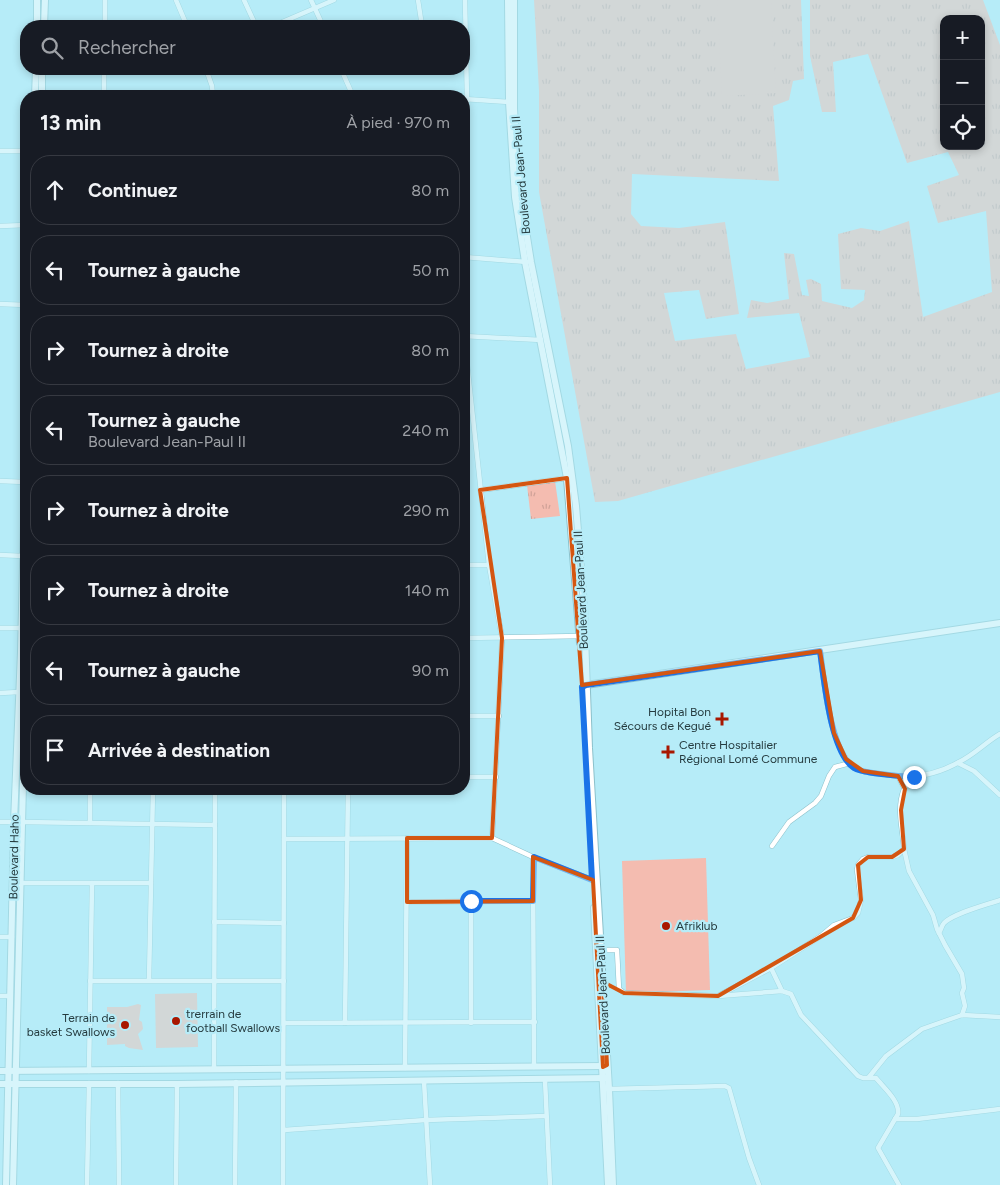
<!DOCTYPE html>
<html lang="fr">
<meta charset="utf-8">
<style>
body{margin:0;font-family:Figtree,sans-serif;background:#20242c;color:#f1f3f6}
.controls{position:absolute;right:15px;top:15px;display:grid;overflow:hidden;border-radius:10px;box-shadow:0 2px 8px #0003}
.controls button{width:45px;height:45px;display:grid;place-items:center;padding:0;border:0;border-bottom:1px solid #363941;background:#171b24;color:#f1f3f6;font:25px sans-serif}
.stop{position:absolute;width:15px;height:15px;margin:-11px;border:4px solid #1a73e8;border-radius:50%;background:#fff}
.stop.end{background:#1a73e8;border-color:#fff;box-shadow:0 1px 5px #0008}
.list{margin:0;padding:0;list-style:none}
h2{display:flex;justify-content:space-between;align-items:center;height:65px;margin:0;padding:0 20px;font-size:21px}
h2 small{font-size:16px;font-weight:400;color:#9ea1a6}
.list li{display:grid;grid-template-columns:32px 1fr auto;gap:15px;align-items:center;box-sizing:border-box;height:70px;margin:0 10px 10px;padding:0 10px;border:1px solid #363941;border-radius:20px}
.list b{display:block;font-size:19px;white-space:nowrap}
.list p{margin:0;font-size:16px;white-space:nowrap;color:#9ea1a6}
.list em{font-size:16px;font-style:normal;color:#9ea1a6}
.icon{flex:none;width:28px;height:28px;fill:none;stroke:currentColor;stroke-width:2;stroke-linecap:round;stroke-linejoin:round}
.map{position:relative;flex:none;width:1000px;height:1185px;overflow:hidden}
.search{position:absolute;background:#171b24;box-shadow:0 2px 8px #0003;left:20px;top:20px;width:450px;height:55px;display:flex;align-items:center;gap:12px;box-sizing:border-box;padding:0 18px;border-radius:20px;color:#9ea1a6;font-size:19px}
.panel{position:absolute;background:#171b24;box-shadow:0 2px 8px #0003;left:20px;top:90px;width:450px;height:705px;border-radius:20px}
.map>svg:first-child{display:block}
.grass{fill:url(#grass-tufts);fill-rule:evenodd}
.pitch{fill:#f4bcb0}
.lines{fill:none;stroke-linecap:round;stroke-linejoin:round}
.street-casing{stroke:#8cc1cb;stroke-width:5.5}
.secondary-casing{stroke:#8cc1cb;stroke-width:8}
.street{stroke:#fff;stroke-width:4.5}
.secondary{stroke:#fff;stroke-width:6}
.route{stroke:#1a73e8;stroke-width:6}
.marked{fill:none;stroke:#d45611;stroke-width:4;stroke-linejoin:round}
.poi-dot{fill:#a81700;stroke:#b6ecf8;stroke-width:2}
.labels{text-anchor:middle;stroke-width:4.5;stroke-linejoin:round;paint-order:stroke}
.street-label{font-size:12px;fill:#253b3f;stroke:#b6ecf8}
.poi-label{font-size:12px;fill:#253b3f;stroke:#b6ecf8;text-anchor:start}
</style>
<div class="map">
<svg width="1000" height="1185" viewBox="0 0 1000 1185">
<defs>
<pattern id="grass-tufts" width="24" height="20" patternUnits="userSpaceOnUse" patternTransform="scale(1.25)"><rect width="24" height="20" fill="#f4bcb0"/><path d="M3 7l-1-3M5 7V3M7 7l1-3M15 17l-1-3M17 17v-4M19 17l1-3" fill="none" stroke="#d1a298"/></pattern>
</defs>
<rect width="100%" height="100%" fill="#b6ecf8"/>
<g class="grass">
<path d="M534,0H801L804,79L793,81L789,100L773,106L779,181L632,174L631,214L641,226L679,228L725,222L739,314L706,319L699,290L664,293L675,341L736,334L746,369L810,357L799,313L747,318L751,300L767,303L789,299L784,253L794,254L802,295L809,296L806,280L811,279L821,284L822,301L852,308L864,300L865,290L841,289L838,234L861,228L880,231L909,221L923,317L992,292L986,211L938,223L927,186L959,175L948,152L907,163L868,54L833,62L836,112H822L810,56V0H983L1000,45V392L618,501L595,502L539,192V91ZM944,19H981V146H944Z"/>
<path d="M555,481L560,516L531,519L527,485Z"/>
</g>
<g class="pitch">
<path d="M717,0H771L776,93L722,96Z"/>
<path d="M706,858L710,990L626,993L622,861Z"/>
<path d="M197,993L198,1047L156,1048L155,994Z"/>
<path d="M138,1004L141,1005L139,1020L142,1022L143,1029L138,1034L143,1050L129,1048L125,1046V1044L107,1045V1007H127Z"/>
</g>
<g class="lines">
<defs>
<g id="street">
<path d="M176,0L187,26"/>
<path d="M244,0L256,26"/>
<path d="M311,0L323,26"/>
<path d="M418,0L422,26"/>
<path d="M105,26V0"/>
<path d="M273,26L334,0"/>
<path d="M206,69L212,86L213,96"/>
<path d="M341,69L353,96"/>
<path d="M41,96H51"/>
<path d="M104,96V69"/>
<path d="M464,99L509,102"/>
<path d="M0,151H26"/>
<path d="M0,226L26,225"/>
<path d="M464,257L467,99L465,0"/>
<path d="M464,257L527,262"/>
<path d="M0,304L26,305"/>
<path d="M0,481L25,482"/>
<path d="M480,490L567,478"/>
<path d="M0,555L23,556"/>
<path d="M464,565H489"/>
<path d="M0,628H26"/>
<path d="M464,638L582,636"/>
<path d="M820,651C824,681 829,746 853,766C861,774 879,773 889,775C914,779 938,774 959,762C974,755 986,742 1000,734"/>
<path d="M0,693L19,692"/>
<path d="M464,716H499"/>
<path d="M958,763L974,771L1000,795"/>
<path d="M898,776L905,789"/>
<path d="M464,777H496"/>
<path d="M0,822H14"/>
<path d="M22,822L215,825"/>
<path d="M90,823V789"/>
<path d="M492,838L502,638L489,565L464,336L541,340"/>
<path d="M284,839L492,838L533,857L593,880"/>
<path d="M772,846L789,822L815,803L821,796L829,776L835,767L850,763"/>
<path d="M904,849L909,871L933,915L937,929L945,945L962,974L964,988L962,993L965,1006L962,1015"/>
<path d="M533,857L534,1067"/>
<path d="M20,883H151"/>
<path d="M471,901V1023"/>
<path d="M407,902L533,901"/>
<path d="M214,922L284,923"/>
<path d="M939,933C941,930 942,925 944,923C954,913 986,905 1000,900"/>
<path d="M0,937H12"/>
<path d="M601,950H617L619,989L624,993L718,996L782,991L791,994L801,1015L858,1076L863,1078H876C883,1087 900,1101 898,1114L878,1148L899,1185"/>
<path d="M771,968L782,991"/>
<path d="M149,980L153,789"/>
<path d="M90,981H284"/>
<path d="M720,995L771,968L821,936L834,925L853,918L858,913L861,900L857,870L858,865L863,859L868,857H892L898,855L904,849C903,830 896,809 904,789C906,785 911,781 914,777"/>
<path d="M0,996H10"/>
<path d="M285,1023L535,1022"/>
<path d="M345,1023L348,789"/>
<path d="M405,1068L407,838"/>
<path d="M214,1069L215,789"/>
<path d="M89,1071L92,883"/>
<path d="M869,1077L886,1056L922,1029L962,1015L1000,1017"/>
<path d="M545,1080L550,1185"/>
<path d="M424,1081L430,1185"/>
<path d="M118,1083L119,1185"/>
<path d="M608,1089L725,1086L729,1088L749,1158L759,1185"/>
<path d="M895,1119H917L1000,1109"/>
<path d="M284,1130L426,1120L546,1116"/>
<path d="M87,1185L89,1083"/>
<path d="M176,1185L177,1084"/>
<path d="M235,1185L236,1082"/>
<path d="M283,1185L284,789"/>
</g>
<g id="secondary">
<path d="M508,0L509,102L515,197L525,262L567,478L580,643"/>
<path d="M514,0V109L520,193L531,262L568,446L576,506L584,607L589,748L609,1089L613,1185"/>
<path d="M37,26V0"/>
<path d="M44,26L45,0"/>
<path d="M35,96L36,69"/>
<path d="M42,96V69"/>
<path d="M583,687L586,685L1000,623"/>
<path d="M594,908L608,1185"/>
<path d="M0,1071L606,1066"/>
<path d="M0,1084H177L606,1078"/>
<path d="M6,1185L14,822L21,652L26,439"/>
<path d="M13,1185L26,664"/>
</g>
</defs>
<use href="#street" class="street-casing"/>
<use href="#secondary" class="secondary-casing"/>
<use href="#street" class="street"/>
<use href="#secondary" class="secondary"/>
</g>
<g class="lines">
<path class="route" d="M471,901H533L534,857L592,880L582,687L586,685L820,651C824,678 830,752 854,768C864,774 901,776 914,777"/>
</g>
<path d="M0 0H1000V1185H0ZM567,478L582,685L820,651L834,733L846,759L863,771L898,776L905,789L901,810L904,849L892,857H868L858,865L861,900L853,918L718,996L624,993L603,982L607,1065L603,1067L593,880L533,857V901L407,902V838H492L502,638L480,490Z" fill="#b6ecf8" fill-opacity=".55" fill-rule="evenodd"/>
<path class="marked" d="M567,478L582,685L820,651L834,733L846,759L863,771L898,776L905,789L901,810L904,849L892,857H868L858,865L861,900L853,918L718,996L624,993L603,982L607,1065L603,1067L593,880L533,857V901L407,902V838H492L502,638L480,490Z"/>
<g class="poi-dot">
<path d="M719.5 711.5h5v5h5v5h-5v5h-5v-5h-5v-5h5z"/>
<path d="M665.5 744.5h5v5h5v5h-5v5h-5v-5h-5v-5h5z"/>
<circle cx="666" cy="926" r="5"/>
<circle cx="176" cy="1021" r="5"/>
<circle cx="125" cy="1025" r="5"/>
</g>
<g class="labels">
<g class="street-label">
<text transform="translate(521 175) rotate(-95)" y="4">Boulevard Jean-Paul II</text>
<text transform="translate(581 590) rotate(-93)" y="4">Boulevard Jean-Paul II</text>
<text transform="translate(14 857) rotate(-89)" y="4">Boulevard Haho</text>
<text transform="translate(603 995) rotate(-93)" y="4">Boulevard Jean-Paul II</text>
</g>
<g class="poi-label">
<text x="711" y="716" text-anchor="end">Hopital Bon<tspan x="711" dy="14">Sécours de Kegué</tspan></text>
<text x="679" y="749">Centre Hospitalier<tspan x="679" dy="14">Régional Lomé Commune</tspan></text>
<text x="676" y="930">Afriklub</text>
<text x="186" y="1018">trerrain de<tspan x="186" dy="14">football Swallows</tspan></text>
<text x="115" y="1022" text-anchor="end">Terrain de<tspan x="115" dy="14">basket Swallows</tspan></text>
</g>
</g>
</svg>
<div class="controls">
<button>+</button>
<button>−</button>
<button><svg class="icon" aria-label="locate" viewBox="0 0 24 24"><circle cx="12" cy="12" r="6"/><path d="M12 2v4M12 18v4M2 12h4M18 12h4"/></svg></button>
</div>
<div class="stop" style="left:471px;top:901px"></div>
<div class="stop end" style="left:914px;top:777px"></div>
<div class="search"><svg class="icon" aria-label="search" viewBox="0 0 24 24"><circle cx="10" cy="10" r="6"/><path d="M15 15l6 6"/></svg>Rechercher</div>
<section class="panel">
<h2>13 min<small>À pied · 970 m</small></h2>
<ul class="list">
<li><svg class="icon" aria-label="ahead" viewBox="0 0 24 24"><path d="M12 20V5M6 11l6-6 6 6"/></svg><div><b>Continuez</b></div><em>80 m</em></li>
<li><svg class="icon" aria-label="left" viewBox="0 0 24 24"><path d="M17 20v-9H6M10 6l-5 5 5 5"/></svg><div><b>Tournez à gauche</b></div><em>50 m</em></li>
<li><svg class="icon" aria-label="right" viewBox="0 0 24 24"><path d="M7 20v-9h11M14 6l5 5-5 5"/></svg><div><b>Tournez à droite</b></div><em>80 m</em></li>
<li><svg class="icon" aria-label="left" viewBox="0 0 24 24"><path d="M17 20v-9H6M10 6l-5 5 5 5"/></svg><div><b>Tournez à gauche</b><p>Boulevard Jean-Paul II</p></div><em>240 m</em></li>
<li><svg class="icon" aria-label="right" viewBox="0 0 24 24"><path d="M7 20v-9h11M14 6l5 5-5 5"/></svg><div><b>Tournez à droite</b></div><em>290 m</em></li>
<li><svg class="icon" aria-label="right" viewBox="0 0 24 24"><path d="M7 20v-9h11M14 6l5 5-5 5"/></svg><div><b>Tournez à droite</b></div><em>140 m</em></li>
<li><svg class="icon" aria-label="left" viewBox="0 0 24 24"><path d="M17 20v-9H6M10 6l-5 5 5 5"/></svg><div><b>Tournez à gauche</b></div><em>90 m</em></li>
<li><svg class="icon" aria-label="arrive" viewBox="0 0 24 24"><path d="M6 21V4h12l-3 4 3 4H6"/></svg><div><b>Arrivée à destination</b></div></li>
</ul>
</section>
</div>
